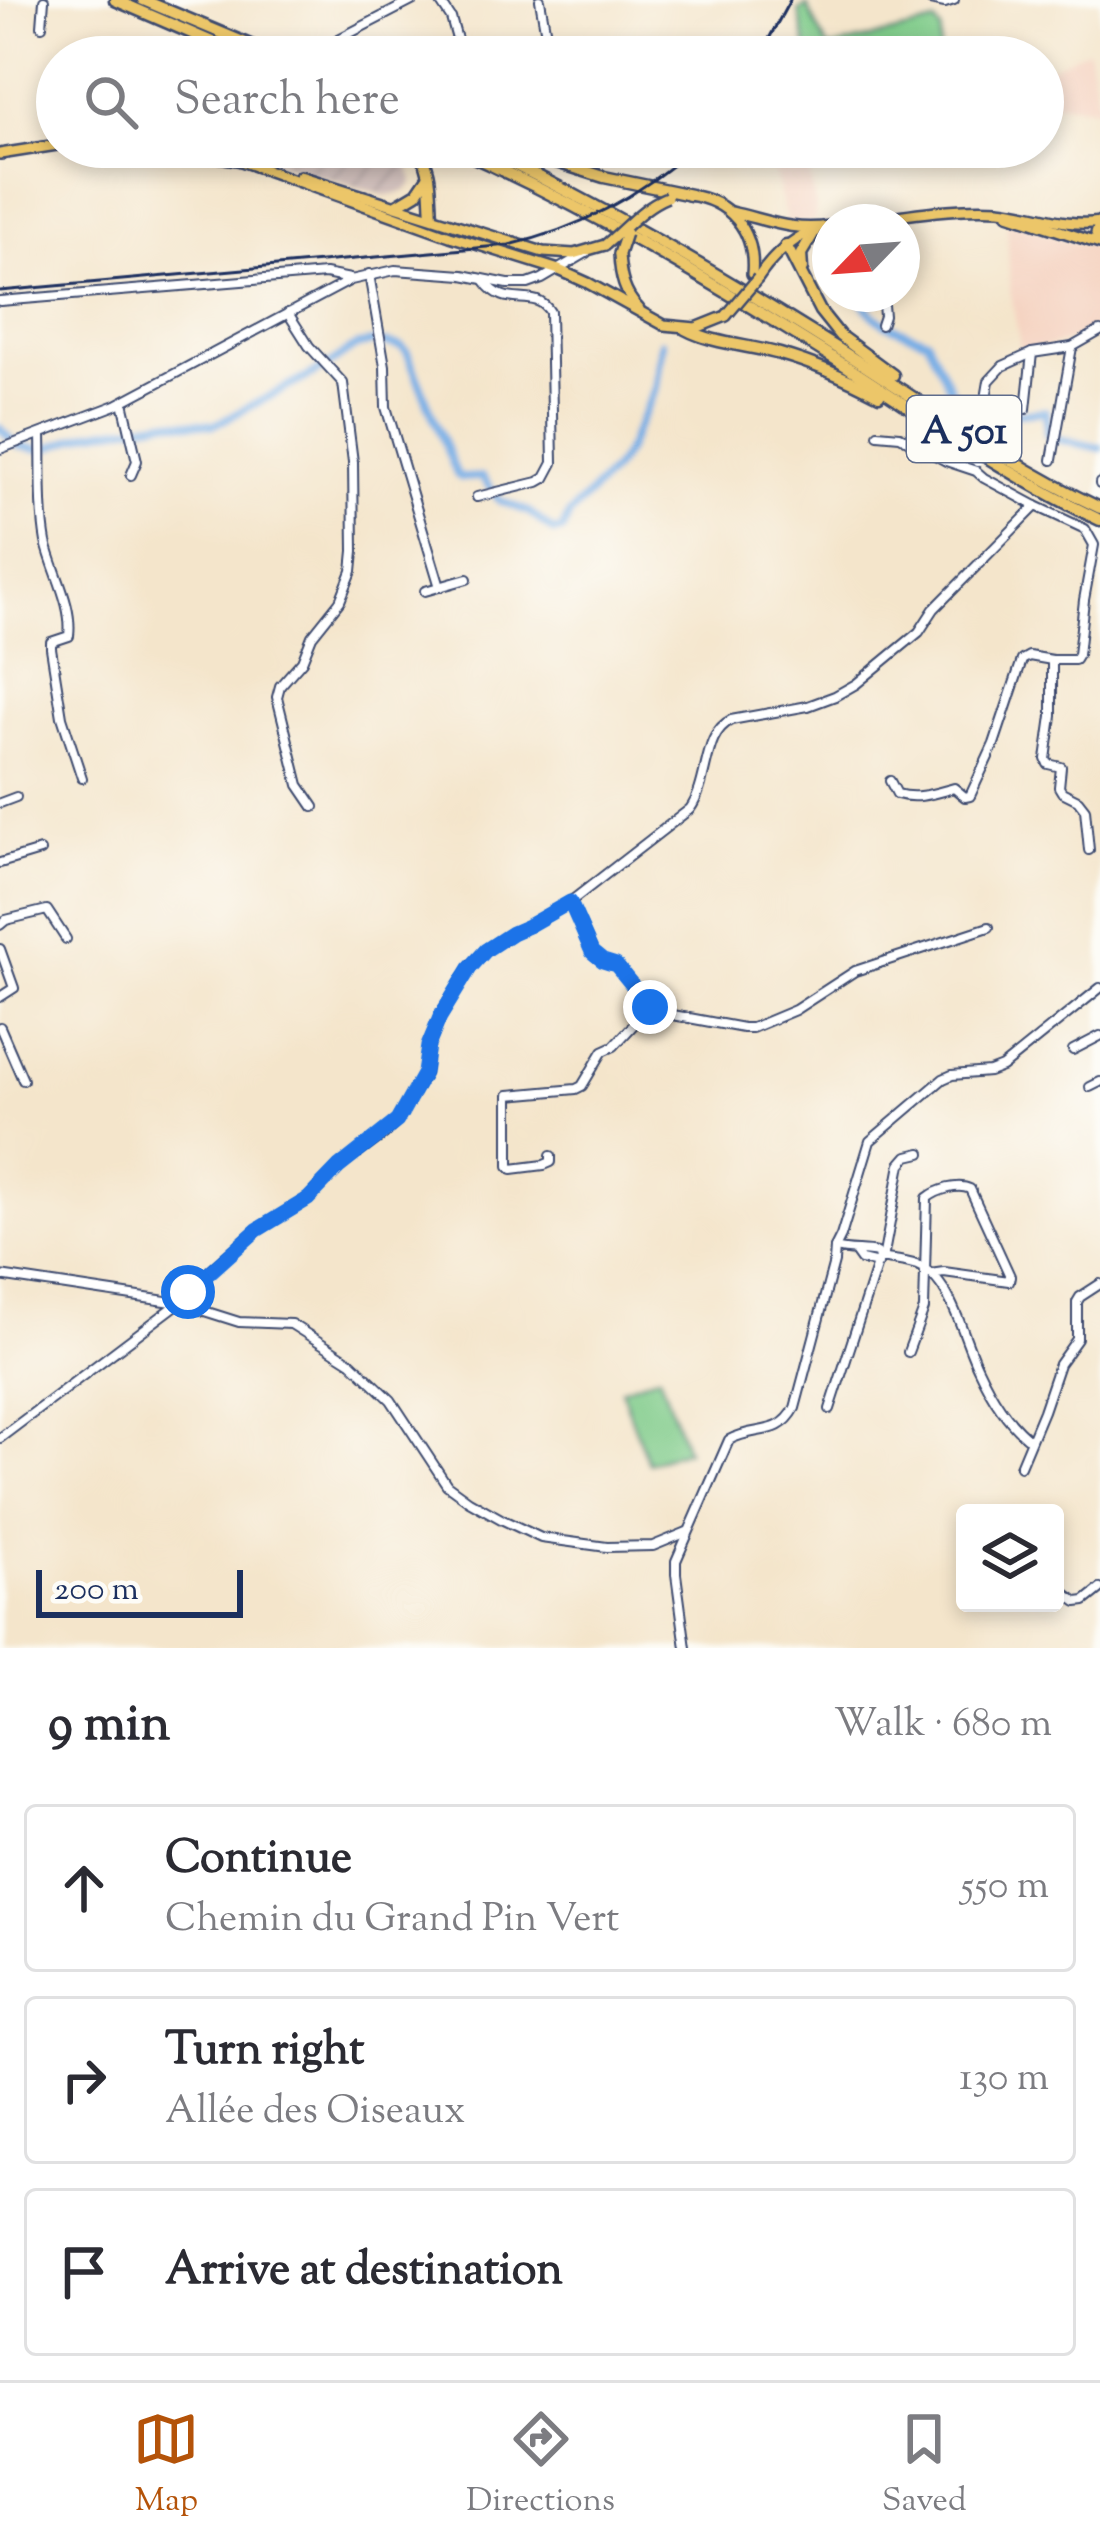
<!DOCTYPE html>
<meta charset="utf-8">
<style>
body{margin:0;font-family:"Sorts Mill Goudy",serif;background:#f2f2f3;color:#2b2b33}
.controls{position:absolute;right:36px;bottom:36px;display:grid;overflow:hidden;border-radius:12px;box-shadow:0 6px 18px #0003}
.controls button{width:108px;height:108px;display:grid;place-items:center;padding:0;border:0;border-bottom:3px solid #e1e1e2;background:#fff;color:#2b2b33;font:60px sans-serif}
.compass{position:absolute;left:812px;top:204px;width:108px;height:108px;border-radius:50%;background:#fff;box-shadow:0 6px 18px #0003;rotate:245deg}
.scale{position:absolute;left:36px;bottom:30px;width:207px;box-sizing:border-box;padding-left:12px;border:6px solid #1b2f5e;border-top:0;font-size:33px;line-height:42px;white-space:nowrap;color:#1b2f5e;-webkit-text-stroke:9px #fdfcf7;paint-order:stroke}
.stop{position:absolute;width:36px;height:36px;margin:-27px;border:9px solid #1a73e8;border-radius:50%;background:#fff}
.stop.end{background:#1a73e8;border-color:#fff;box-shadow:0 3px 12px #0008}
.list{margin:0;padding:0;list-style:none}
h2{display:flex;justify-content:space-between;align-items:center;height:156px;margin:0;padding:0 48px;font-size:51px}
h2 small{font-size:39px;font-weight:400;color:#7c7c81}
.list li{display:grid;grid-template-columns:78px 1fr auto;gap:36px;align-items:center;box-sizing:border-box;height:168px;margin:0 24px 24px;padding:0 24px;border:3px solid #e1e1e2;border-radius:12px}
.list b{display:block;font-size:45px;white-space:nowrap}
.list p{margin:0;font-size:39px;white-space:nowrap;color:#7c7c81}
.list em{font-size:39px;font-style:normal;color:#7c7c81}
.icon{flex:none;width:66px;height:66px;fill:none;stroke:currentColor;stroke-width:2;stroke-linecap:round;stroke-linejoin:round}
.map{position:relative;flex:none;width:1100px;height:1648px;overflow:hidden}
.search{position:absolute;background:#fff;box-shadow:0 6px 18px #0003;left:36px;right:36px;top:36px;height:132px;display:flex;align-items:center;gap:30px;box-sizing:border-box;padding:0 42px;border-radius:66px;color:#7c7c81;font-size:45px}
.sheet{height:732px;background:#fff}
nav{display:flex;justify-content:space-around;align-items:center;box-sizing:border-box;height:168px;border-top:3px solid #e1e1e2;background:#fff;font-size:33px;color:#7c7c81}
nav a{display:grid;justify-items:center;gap:6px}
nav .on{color:#b45309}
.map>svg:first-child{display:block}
.built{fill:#f5d3c1}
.industrial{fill:url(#industrial-furrows)}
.park{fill:#7fcb89;stroke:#4d7d74;stroke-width:3}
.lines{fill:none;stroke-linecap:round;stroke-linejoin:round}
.canal{stroke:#77ade5;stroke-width:8}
.minor-casing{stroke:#3c4a6e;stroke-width:12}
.major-casing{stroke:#3c4a6e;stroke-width:14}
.highway-casing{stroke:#3c4a6e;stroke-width:15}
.minor{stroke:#fff;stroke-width:8}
.major{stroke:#ecc669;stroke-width:9}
.highway{stroke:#ecc669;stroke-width:10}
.tram{stroke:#1b2f5e;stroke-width:3}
.minor-bridge-casing{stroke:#3c4a6e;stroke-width:12;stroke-linecap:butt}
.major-bridge-casing{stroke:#3c4a6e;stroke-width:14;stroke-linecap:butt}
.minor-bridge{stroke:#fff;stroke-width:8}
.major-bridge{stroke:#ecc669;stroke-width:9}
.route{stroke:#1a73e8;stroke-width:15}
.labels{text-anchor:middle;stroke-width:12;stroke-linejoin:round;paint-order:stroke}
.shield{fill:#fdfcf7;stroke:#5f6c8c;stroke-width:3}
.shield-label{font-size:39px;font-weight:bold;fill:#1b2f5e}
</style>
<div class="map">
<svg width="1100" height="1648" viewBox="0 0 1100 1648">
<defs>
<pattern id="industrial-furrows" width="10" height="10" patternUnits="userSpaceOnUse" patternTransform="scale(3)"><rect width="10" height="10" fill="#d1c0bc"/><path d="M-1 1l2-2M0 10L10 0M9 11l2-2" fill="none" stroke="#b3a5a4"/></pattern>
</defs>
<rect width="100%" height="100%" fill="#fdfcf7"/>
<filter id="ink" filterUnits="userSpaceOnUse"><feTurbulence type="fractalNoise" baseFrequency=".00833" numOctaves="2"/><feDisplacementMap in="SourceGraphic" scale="24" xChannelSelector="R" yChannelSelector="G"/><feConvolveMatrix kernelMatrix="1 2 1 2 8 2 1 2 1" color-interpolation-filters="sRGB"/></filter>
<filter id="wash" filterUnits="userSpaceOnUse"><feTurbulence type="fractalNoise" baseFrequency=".004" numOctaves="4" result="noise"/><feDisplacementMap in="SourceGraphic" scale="48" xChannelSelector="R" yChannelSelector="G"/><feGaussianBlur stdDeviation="2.7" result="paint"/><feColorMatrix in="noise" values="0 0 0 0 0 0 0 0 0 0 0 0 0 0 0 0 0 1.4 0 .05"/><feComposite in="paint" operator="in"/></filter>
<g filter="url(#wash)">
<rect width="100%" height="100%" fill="#f4e5cb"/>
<g class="built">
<path d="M1088,49L1099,109L1072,104L1043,103V71Z"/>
<path d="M768,147H804L816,208L814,222L787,224Z"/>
<path d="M1010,220L1068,242L1100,248V325L1065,342L1021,352L1010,289L1007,223Z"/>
</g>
<path class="industrial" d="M209,147H390L403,154L410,167L413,182L406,191L387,196L246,153Z"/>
<g class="park">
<path d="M807,6L828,49L935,23L941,30L939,57H803L808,55L799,11Z"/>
<path d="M659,1375L686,1450L648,1463L621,1389Z"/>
</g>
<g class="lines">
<g class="canal">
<path d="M824,244L830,247"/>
<path d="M859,294C874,327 897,327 927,340L955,398L976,414"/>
<path d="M384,343L402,347L407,352L457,475L462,478L482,477L500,501L529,512L554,532L562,530L569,515L616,467L626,451L656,388L662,342"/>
<path d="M330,364L356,346L373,342"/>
<path d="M992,415L1046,411L1047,434L1053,438"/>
<path d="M133,426L165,421L214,425L325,368"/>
<path d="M0,428L12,440"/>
<path d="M1058,439L1100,448"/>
<path d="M18,446L38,449"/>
<path d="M45,449L90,433L126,427"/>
</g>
</g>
</g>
<g filter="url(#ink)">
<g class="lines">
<defs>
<g id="minor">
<path d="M439,0L451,18L462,57"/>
<path d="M540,0L549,52L542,57"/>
<path d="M930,0L945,3L954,0"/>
<path d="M42,26L44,0"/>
<path d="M323,47L414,0"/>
<path d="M549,52L619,37"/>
<path d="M369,274L385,366L386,407L440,587"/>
<path d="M0,301L325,274L350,279"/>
<path d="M288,313L309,346L343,383L353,462L354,551L352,571L340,601L312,636L302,661L280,686L277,697L299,785L314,807"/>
<path d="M881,325L884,316L882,294"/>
<path d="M123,402L137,461L131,475"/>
<path d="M1026,409L1032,353"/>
<path d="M982,422L989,381L1003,366L1032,353L1072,347L1100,331"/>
<path d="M878,434L900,436L946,461L976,471L984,478L1036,506L1085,529L1094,545L1084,600L1078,655L1075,660H1052V716L1046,759L1048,764L1061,767L1059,787L1062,792L1078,800L1085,809L1089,850"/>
<path d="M41,435C42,470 40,508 46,542C53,572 73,605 69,636L51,642V648L62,717L82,778"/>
<path d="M0,449L116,405L351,280L395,270L463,275L508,284H528L542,279L586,253"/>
<path d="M1052,460L1072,347"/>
<path d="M1100,483V484"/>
<path d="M477,497L538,482L545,478L553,463L550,312C534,286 506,312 485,281"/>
<path d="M425,591L467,579"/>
<path d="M890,781L897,794C917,800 935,793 954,788L965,797L970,796L994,744L1022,660L1029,656L1052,660"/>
<path d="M0,803L16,797"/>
<path d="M0,863L40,851"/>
<path d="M570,902L593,953L603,961L616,965L650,1007L662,1013L743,1028H752L795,1010L855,971L989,927"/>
<path d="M0,925L6,920L47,910L66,939"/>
<path d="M0,949L14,988L0,997"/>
<path d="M0,1027L23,1080"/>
<path d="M1073,1050L1100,1036"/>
<path d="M1090,1087L1100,1082"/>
<path d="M551,1156V1162L544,1165L512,1169L509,1166V1095L576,1089L582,1086L603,1051L614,1046L650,1007"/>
<path d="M856,1253L861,1260L878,1264"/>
<path d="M879,1258C891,1260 905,1261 917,1265C951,1278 963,1338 978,1368C990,1394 1005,1419 1026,1437"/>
<path d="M883,1259L901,1164L908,1156L921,1153"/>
<path d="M0,1276L179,1303L239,1322L291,1324L351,1362L391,1400L447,1485L469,1501L503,1520L541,1538L607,1547L653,1546L687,1532"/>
<path d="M908,1352L924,1309L927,1198C937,1190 958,1183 970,1189L1010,1276L1009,1281L944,1272L930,1274"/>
<path d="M830,1409L879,1258L877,1253C862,1250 850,1252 835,1248"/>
<path d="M0,1438L179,1303L213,1268L257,1230L308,1199L339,1167L383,1135L397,1121L425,1073L428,1047L440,1017L470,967L486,950L512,933L528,926L570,902L690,809C710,781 702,734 731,720L808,706L835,696L856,684L919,632L934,609L1036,506"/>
<path d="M1020,1466L1043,1411L1059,1364L1077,1339V1302L1080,1297L1100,1284"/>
<path d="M1055,1586L1077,1602L1085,1601L1100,1589"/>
<path d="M686,1648L676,1574V1561L729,1440C755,1425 779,1438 795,1408L834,1262L835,1248L841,1236L870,1141L943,1079L952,1075L989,1072L1002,1067L1100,988"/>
</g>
<g id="major">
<path d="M158,147L243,161"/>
<path d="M0,154L57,145"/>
<path d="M241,161L450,236L559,270L588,283L664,325L696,328L726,316"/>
<path d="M300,176L543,252L574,254L605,245"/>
<path d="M688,195C730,200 756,231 752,274"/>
<path d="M731,212C767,220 792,232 830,226"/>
<path d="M1008,214L1100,244"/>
<path d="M859,222C904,215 954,206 999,209C1033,212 1065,228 1100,222L1096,234L1100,242"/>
<path d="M619,254C620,276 624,294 639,309"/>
<path d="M758,278C772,257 788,242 811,231"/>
</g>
<g id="highway">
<path d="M115,0L247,57"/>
<path d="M143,0L279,57"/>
<path d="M416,147C433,167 430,192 432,216"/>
<path d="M451,147C585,206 711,281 835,359C922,414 1007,476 1100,520"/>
<path d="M478,147C601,205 717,273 832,345C920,400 1006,464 1100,508"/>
<path d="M509,147L604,177L691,195"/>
<path d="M397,205L417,193L428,177"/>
<path d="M786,245L820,311L840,336L893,375"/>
<path d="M802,269L801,254L816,229"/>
<path d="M685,329C713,344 749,345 780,354C815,364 847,378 879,395"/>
</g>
</defs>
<use href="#minor" class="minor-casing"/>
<use href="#major" class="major-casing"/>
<use href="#highway" class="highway-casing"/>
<use href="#minor" class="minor"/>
<use href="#major" class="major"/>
<use href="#highway" class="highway"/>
<g class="tram">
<path d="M759,57L790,0"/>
<path d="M0,291L509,245C580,229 640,196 694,147"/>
</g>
<defs>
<path id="minor-bridge" d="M977,462L982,422"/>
<g id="major-bridge">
<path d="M605,245C626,228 642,207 667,197"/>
<path d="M619,254L626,233"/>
<path d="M726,316L758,278"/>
</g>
</defs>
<use href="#minor-bridge" class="minor-bridge-casing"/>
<use href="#major-bridge" class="major-bridge-casing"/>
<use href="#minor-bridge" class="minor-bridge"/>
<use href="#major-bridge" class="major-bridge"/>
</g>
</g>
<g class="lines" filter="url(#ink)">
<path class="route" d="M188,1292L257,1230L308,1199L339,1167L397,1121L424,1073L428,1046L440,1017L470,968L486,950L512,933L528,926L570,902L592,952L603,961L616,965L650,1007"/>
</g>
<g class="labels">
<rect class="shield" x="907" y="396" width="114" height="66" rx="9"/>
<g class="shield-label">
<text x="964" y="443">A 501</text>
</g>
</g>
</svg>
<div class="controls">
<button><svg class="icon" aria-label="layers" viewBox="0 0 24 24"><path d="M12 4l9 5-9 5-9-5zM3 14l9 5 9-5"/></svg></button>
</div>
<svg class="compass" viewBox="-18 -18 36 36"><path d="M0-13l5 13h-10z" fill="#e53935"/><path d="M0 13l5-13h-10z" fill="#7c7c81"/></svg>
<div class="scale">200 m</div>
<div class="stop" style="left:188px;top:1292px"></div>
<div class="stop end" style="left:650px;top:1007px"></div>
<div class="search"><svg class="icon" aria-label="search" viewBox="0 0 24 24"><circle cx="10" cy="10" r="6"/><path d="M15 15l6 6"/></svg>Search here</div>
</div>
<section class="sheet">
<h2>9 min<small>Walk · 680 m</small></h2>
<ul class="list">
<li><svg class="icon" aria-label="ahead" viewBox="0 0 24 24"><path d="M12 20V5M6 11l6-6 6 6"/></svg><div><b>Continue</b><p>Chemin du Grand Pin Vert</p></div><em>550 m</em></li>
<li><svg class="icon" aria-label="right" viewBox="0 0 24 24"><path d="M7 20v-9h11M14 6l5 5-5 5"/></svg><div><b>Turn right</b><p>Allée des Oiseaux</p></div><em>130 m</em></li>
<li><svg class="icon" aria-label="arrive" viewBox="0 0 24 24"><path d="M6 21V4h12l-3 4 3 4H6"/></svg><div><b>Arrive at destination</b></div></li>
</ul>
</section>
<nav>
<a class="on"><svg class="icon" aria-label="map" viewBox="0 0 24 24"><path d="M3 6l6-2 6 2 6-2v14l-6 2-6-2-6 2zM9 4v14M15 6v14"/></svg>Map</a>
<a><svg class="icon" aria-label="directions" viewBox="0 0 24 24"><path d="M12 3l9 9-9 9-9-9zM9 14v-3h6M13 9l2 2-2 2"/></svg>Directions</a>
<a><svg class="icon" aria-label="saved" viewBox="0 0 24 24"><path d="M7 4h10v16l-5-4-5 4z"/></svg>Saved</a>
</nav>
